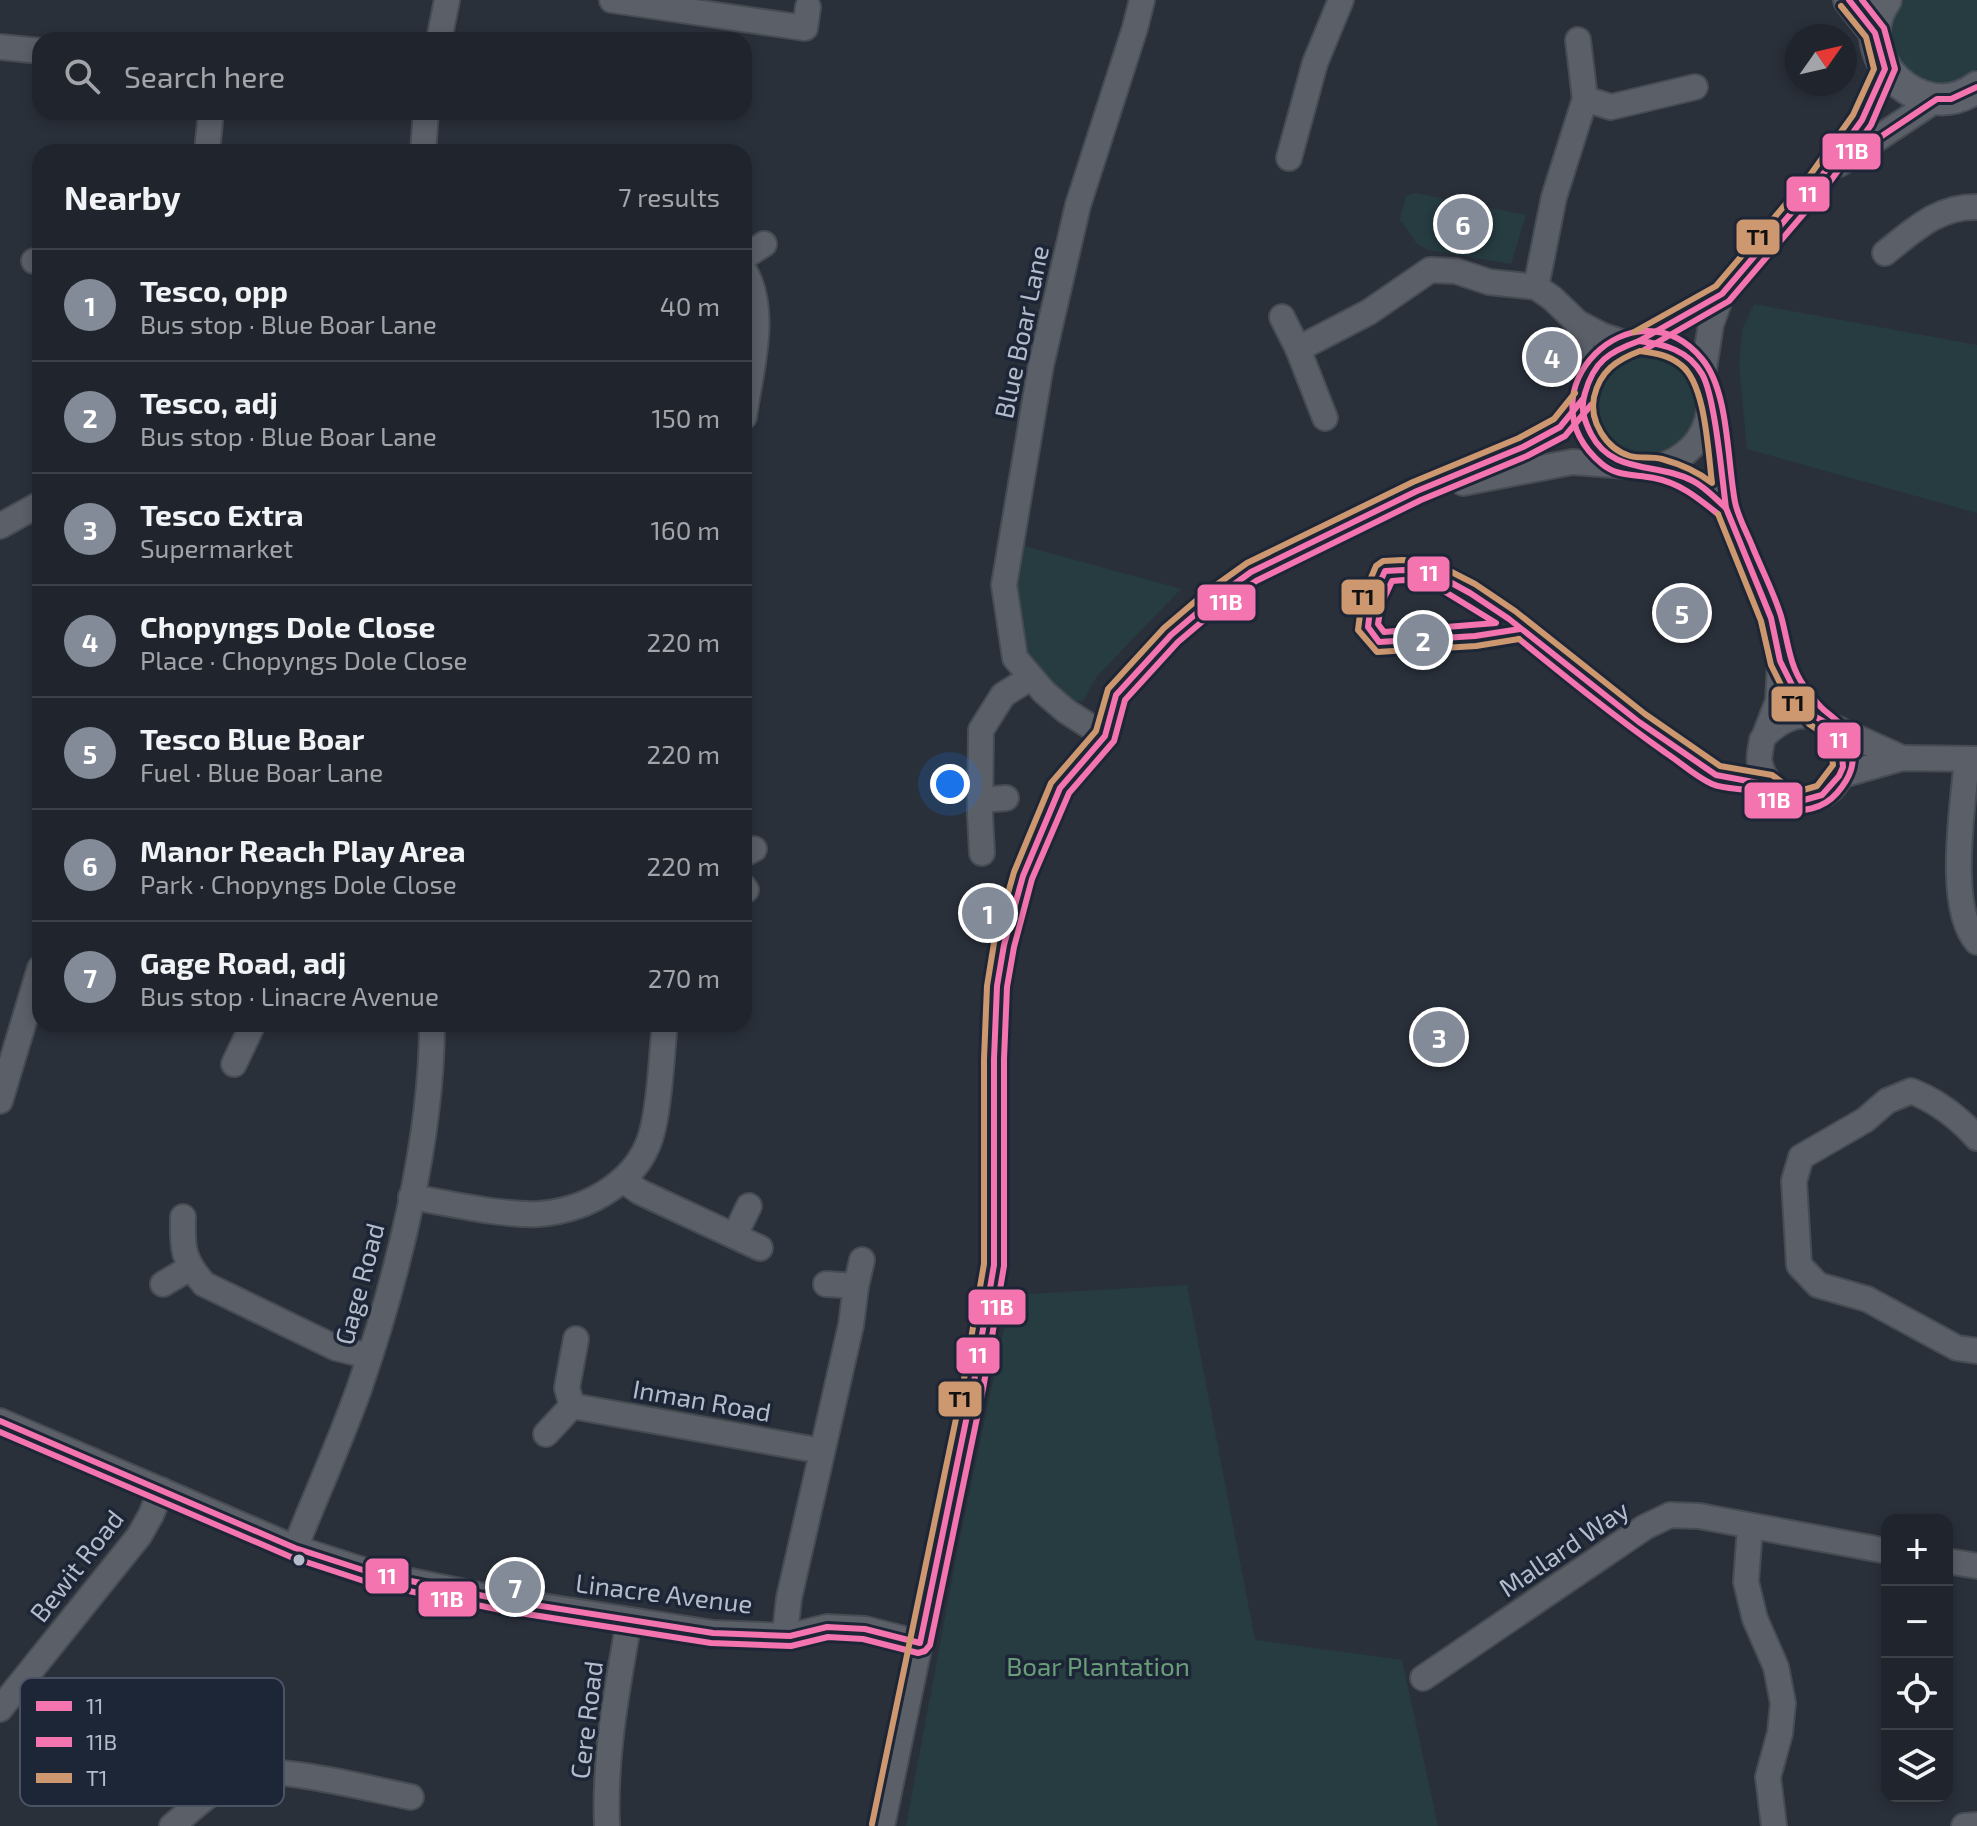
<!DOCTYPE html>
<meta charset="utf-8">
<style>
body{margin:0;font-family:"Exo 2",sans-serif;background:#282c34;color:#f1f3f6}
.controls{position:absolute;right:24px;bottom:24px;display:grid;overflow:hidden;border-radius:16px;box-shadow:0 4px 12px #0003}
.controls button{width:72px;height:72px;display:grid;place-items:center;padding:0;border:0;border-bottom:2px solid #3d4148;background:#20242c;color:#f1f3f6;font:40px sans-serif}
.compass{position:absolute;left:1785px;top:24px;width:72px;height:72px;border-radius:50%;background:#20242c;box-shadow:0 4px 12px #0003;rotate:56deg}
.you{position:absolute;left:950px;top:784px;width:28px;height:28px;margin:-20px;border:6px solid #fff;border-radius:50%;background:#1a73e8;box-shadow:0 0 0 12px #1a73e833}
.badge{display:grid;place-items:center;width:52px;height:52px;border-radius:50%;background:#848b98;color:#fff;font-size:26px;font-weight:700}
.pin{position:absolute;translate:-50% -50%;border:4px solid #fff;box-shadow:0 2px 8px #0006}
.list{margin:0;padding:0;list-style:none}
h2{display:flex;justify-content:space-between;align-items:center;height:104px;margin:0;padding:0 32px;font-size:34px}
h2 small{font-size:26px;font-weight:400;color:#a2a4a9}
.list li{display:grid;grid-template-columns:52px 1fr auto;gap:24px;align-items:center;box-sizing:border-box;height:112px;padding:0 32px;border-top:2px solid #3d4148}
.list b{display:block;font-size:30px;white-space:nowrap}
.list p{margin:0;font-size:26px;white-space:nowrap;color:#a2a4a9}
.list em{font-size:26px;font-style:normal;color:#a2a4a9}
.icon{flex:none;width:44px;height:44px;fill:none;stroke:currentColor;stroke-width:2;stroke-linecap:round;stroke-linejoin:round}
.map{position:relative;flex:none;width:1977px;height:1826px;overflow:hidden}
.search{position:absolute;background:#20242c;box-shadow:0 4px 12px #0003;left:32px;top:32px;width:720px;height:88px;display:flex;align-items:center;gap:20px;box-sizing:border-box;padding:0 28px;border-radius:24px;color:#a2a4a9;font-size:30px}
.panel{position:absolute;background:#20242c;box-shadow:0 4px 12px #0003;left:32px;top:144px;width:720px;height:888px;border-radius:24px}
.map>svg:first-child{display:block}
.green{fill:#263c41}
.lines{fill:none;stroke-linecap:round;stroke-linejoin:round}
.minor-casing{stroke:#474b52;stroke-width:28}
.major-casing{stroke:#484d57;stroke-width:34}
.minor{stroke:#5b5f68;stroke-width:24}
.major{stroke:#5d626a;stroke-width:30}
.bus-1-casing{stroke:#1d2636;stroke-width:12}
.bus-2-casing{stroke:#1d2636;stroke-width:12}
.bus-3-casing{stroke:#1d2636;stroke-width:12}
.bus-1{stroke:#f374ae;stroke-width:6}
.bus-2{stroke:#f374ae;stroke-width:6}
.bus-3{stroke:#cd976f;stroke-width:6}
.bus-dot{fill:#b4bccb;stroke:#1d2636;stroke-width:3}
.labels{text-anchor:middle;stroke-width:7;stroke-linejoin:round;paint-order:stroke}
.street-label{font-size:26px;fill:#b4bccb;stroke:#1d2636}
.park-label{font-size:26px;fill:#6a9e78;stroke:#1d2636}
.key{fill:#1d2636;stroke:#4a5363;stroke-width:2}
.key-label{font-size:22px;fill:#b4bccb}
.line-badge{stroke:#1d2636;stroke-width:3}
.badge-label{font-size:22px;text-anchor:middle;font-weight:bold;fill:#fff}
.pale-badge-label{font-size:22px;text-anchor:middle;font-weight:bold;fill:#111}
</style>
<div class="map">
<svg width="1977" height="1826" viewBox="0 0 1977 1826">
<rect width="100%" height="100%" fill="#2a303a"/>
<g class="green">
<path d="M1905,0H1977V68C1930,115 1862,52 1905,0Z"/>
<path d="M1415,193L1526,215L1511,264L1428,250L1417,244L1400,219L1406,196Z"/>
<path d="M1754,304L1977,345V513L1747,449L1739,364L1743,328Z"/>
<circle cx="1646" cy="406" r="49"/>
<path d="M1017,544L1181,589L1097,676L1083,701H1060L1013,648Z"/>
<path d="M1187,1285L1255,1640L1402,1660L1438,1826H906L959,1543L1011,1295Z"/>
</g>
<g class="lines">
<defs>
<g id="minor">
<path d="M612,0L805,28L808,7"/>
<path d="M439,40L447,0"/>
<path d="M0,47L40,51"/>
<path d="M1585,99L1611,107L1695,87"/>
<path d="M207,152L211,112"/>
<path d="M423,152L426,112"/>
<path d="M1289,158L1315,63L1341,0"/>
<path d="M1839,164L1937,99"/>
<path d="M1885,253C1914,230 1938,206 1977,207"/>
<path d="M744,257L764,244"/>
<path d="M34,261L40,262"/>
<path d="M744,270C769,312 750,371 744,417"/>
<path d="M1536,287L1554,197L1585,99L1578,40"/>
<path d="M1282,317L1298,349"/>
<path d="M1578,323L1586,385"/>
<path d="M1639,341L1722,294"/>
<path d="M1325,418L1298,349L1369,312L1430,270L1456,271L1489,282L1536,287L1552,298L1578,323L1601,335L1627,344"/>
<path d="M1627,465C1532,421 1612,299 1687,356C1693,361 1698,369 1703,375"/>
<path d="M1657,468C1685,458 1704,442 1709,412"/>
<path d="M1463,483L1572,462L1657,468L1694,481L1726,508"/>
<path d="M0,526L40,504"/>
<path d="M1816,717L1794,689L1780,661L1771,618L1726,508L1710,402L1703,375L1711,324L1722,294L1816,184L1862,120L1885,69"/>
<path d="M1831,726L1902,758"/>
<path d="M1765,735L1778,701L1780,663"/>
<path d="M1105,736L1066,711L1044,692L1015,658L1004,585L1041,365L1078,205L1135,28L1142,0"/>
<path d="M1762,740C1761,748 1758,757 1760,764C1765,784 1782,801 1804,800C1877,796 1836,668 1765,735"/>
<path d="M1967,759C1963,806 1946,907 1977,942"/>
<path d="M1839,776L1902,758L1977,759"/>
<path d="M981,800L1006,798"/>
<path d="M982,853L980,815L981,730L1003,695L1030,678"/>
<path d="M744,854L754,849"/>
<path d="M744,887L746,890"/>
<path d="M234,1064L253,1024"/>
<path d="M0,1101L40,968"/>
<path d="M1977,1138C1958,1117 1937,1101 1911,1091L1887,1101L1865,1120L1801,1157L1794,1181L1799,1265L1818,1285L1867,1299L1957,1348L1977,1351"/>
<path d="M624,1181L640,1192L760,1248"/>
<path d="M411,1197C448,1203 503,1216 539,1214C589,1210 642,1180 653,1128C661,1094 661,1058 665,1024"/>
<path d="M183,1217C182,1249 183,1260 204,1284L336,1348L369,1356"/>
<path d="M735,1235L749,1206"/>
<path d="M163,1284L190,1268"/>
<path d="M826,1284L856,1286"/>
<path d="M576,1339L567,1388L572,1406L822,1451"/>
<path d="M0,1421L295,1548L372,1573L503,1600L713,1633L790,1636L827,1627L865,1629L920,1643"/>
<path d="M546,1434L572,1406"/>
<path d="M1750,1527L1746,1582L1755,1619L1776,1667L1783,1703L1780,1733L1768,1777L1774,1826"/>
<path d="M295,1548C316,1495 340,1442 359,1389C397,1279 432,1140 432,1024"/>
<path d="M1947,1561L1977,1566"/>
<path d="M790,1636L786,1624L789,1598L851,1325L856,1286L862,1260"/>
<path d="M1423,1678L1645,1527L1670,1515L1699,1516L1887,1551"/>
<path d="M0,1709L139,1536L151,1515L161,1490"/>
<path d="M172,1826C195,1807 218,1783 247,1774C277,1765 375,1790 411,1797"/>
<path d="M607,1826C604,1758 617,1688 629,1621"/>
<path d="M882,1826L973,1387L994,1265V1059L997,986L1004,945L1023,876L1060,788L1105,736L1116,695L1171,635L1211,601L1251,572L1417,491L1523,447L1560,427L1583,399"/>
<path d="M1964,1826L1977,1825"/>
</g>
<g id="major">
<path d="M1849,0L1875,33"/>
<path d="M1886,0C1846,55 1923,129 1977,87"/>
</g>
</defs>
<use href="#minor" class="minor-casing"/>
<use href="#major" class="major-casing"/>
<use href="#minor" class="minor"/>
<use href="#major" class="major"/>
<defs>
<g id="bus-1">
<path d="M1834,168L1937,99H1951L1977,87"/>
<path d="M1639,341L1722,294L1816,184L1862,120L1885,69L1875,33L1849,0"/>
<path d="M1639,341C1664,344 1688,350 1702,374C1715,396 1722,478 1726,508C1716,499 1705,487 1693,481C1657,462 1612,475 1591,434C1584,420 1580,408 1585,393C1594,361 1609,352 1639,341Z"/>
<path d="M1520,629L1475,636L1379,642L1368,627L1371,602L1385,571L1404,570L1437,575L1470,593L1509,619L1639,722L1716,775L1769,785L1786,797L1804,800L1822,795L1839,776L1843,767L1841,743L1828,724L1816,717L1794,689L1780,661L1771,618L1726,508"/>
<path d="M0,1421L295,1548L372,1573L503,1600L713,1633L790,1636L827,1627L865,1629L920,1643L973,1387L994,1265V1059L997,986L1004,945L1023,876L1060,788L1105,736L1116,695L1171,635L1211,601L1251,572L1417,491L1523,447L1560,427L1583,399"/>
</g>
<g id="bus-2">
<path d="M1644,350L1729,301L1824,190L1871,125L1895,69L1884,28L1862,0"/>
<path d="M1404,580L1434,585L1496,623L1384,632L1378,624L1381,605L1392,581Z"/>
<path d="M1519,639C1567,678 1615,717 1666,753C1680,762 1696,777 1712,784C1728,791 1750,787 1766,795C1772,798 1776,803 1781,806C1801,815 1824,808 1837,793C1851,777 1856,763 1851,742C1848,728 1835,719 1824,710C1817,704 1810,694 1804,686C1789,665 1788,641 1781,616C1774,593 1762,570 1753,548C1747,533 1738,517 1735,502C1727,460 1729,391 1702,359C1635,278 1517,392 1602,464C1617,477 1636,474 1654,478C1680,483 1698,498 1718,514"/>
<path d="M0,1432L291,1557L370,1583L501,1610L711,1643L791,1646L828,1637L863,1639L918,1653L925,1651L930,1645L983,1389L1004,1266V1059L1007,987L1014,947L1032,879L1069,793L1114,741L1125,700L1178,642L1217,609L1256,581L1421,500L1527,456L1565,436L1591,405"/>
</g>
<g id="bus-3">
<path d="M1634,332L1716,286L1808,178L1853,115L1874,69L1866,37L1841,6"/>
<path d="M1640,351C1655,353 1669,355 1681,365C1706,384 1708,453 1712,483C1697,471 1680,464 1662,459C1651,456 1640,459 1630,456C1606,449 1589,421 1594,397C1600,371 1616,360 1640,351Z"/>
<path d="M1519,639L1476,646L1377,652L1358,630L1362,599L1376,566L1383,561L1403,560L1438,565L1475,584L1515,611L1645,714L1720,766L1772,775L1790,788L1803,790L1817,786L1833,765L1831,746L1821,732L1809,724L1786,695L1771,665L1761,621L1718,514"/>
<path d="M872,1824L963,1385L984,1264V1059L987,986L994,943L1014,872L1051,783L1096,731L1108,689L1164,628L1205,593L1247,563L1413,482L1519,438L1554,419L1575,393"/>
</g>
</defs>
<use href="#bus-1" class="bus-1-casing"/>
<use href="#bus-2" class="bus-2-casing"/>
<use href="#bus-3" class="bus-3-casing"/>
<use href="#bus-1" class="bus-1"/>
<use href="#bus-2" class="bus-2"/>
<use href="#bus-3" class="bus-3"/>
</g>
<circle class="bus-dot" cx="299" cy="1560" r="7"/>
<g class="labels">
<g class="street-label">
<text transform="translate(1022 332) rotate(-78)" y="9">Blue Boar Lane</text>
<text transform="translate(360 1284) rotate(-75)" y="9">Gage Road</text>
<text transform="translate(702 1401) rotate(10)" y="9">Inman Road</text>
<text transform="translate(1564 1549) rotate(-34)" y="9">Mallard Way</text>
<text transform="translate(77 1566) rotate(-52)" y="9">Bewit Road</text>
<text transform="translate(664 1594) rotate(7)" y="9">Linacre Avenue</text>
<text transform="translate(587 1720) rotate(-83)" y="9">Cere Road</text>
</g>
<g class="park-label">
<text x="1098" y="1676">Boar Plantation</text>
</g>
</g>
<rect x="20" y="1678" width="264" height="128" rx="12" class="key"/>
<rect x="36" y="1701" width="36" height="10" fill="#f374ae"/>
<rect x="36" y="1737" width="36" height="10" fill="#f374ae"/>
<rect x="36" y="1773" width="36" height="10" fill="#cd976f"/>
<g class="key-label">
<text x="86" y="1714">11</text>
<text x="86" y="1750">11B</text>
<text x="86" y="1786">T1</text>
</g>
<g class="line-badge">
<rect x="1821" y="132" width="61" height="39" rx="8" fill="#f374ae"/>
<rect x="1785" y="175" width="46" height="38" rx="8" fill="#f374ae"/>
<rect x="1735" y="218" width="46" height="38" rx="8" fill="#cd976f"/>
<rect x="1406" y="555" width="45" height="38" rx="8" fill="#f374ae"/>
<rect x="1340" y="578" width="46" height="38" rx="8" fill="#cd976f"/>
<rect x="1196" y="583" width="61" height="39" rx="8" fill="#f374ae"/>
<rect x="1770" y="685" width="46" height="38" rx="8" fill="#cd976f"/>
<rect x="1816" y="721" width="46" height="39" rx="8" fill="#f374ae"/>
<rect x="1743" y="781" width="61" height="39" rx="8" fill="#f374ae"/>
<rect x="967" y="1288" width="60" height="38" rx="8" fill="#f374ae"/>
<rect x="955" y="1336" width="46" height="39" rx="8" fill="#f374ae"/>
<rect x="937" y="1380" width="46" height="38" rx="8" fill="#cd976f"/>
<rect x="364" y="1557" width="46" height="38" rx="8" fill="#f374ae"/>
<rect x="417" y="1580" width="61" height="38" rx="8" fill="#f374ae"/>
</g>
<g class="badge-label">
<text x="1852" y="159">11B</text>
<text x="1808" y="202">11</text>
<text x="1429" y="581">11</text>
<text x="1226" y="610">11B</text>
<text x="1839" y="748">11</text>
<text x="1774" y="808">11B</text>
<text x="997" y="1315">11B</text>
<text x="978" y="1363">11</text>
<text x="387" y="1584">11</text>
<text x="447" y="1607">11B</text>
</g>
<g class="pale-badge-label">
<text x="1758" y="245">T1</text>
<text x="1363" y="605">T1</text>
<text x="1793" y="711">T1</text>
<text x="960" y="1407">T1</text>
</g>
</svg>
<div class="controls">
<button>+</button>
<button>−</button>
<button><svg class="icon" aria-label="locate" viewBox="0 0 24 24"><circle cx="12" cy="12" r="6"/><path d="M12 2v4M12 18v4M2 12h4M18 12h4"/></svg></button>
<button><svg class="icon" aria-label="layers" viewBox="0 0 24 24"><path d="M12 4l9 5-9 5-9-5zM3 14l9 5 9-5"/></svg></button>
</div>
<svg class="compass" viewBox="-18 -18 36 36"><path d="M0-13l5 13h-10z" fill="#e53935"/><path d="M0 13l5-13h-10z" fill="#a2a4a9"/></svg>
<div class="you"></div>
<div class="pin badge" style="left:988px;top:913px">1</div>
<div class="pin badge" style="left:1423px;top:640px">2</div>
<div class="pin badge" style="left:1439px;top:1037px">3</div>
<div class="pin badge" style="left:1552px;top:357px">4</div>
<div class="pin badge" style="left:1682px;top:613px">5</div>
<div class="pin badge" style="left:1463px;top:224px">6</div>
<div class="pin badge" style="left:515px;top:1587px">7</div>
<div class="search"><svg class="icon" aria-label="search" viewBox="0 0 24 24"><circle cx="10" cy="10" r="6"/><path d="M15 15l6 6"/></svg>Search here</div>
<section class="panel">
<h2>Nearby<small>7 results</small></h2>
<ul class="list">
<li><span class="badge">1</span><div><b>Tesco, opp</b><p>Bus stop · Blue Boar Lane</p></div><em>40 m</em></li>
<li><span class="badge">2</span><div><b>Tesco, adj</b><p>Bus stop · Blue Boar Lane</p></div><em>150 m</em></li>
<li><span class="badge">3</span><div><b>Tesco Extra</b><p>Supermarket</p></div><em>160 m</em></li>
<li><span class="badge">4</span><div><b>Chopyngs Dole Close</b><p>Place · Chopyngs Dole Close</p></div><em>220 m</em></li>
<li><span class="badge">5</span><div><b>Tesco Blue Boar</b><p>Fuel · Blue Boar Lane</p></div><em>220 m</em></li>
<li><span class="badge">6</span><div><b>Manor Reach Play Area</b><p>Park · Chopyngs Dole Close</p></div><em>220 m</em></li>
<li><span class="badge">7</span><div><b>Gage Road, adj</b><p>Bus stop · Linacre Avenue</p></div><em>270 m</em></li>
</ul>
</section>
</div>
